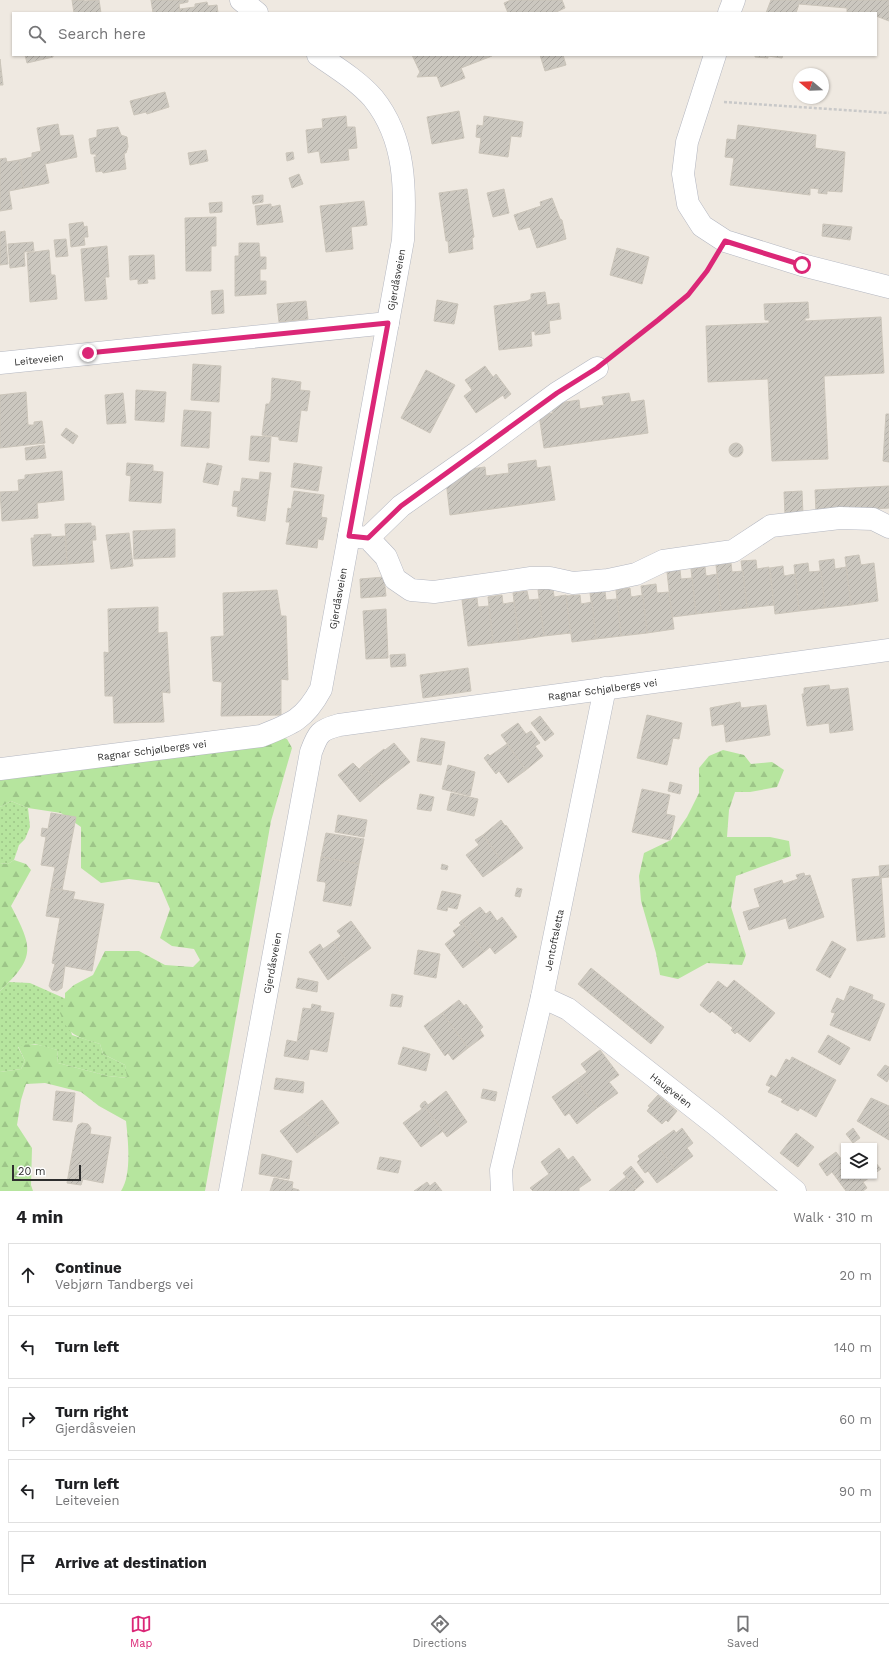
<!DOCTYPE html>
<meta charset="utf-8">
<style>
body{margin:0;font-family:"Work Sans",sans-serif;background:#f6f6f6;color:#202124}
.controls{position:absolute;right:12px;bottom:12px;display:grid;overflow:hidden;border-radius:0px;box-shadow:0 1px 3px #0004}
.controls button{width:36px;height:36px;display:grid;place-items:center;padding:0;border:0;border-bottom:1px solid #e0e0e0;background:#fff;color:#202124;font:20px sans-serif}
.compass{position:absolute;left:793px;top:68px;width:36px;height:36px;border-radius:50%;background:#fff;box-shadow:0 1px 3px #0004;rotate:289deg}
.scale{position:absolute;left:12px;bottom:10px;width:69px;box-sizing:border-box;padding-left:4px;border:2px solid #2e2e2e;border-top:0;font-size:11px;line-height:14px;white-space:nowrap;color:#2e2e2e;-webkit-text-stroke:3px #fff;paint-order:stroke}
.stop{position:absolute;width:12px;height:12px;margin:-9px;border:3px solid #db2777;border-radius:50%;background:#fff}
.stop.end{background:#db2777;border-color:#fff;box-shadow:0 1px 4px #0008}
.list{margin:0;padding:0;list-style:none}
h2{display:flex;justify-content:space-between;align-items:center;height:52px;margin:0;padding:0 16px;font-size:17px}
h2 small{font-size:13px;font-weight:400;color:#757577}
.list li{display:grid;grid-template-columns:26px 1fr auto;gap:12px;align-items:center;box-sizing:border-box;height:64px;margin:0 8px 8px;padding:0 8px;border:1px solid #e0e0e0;border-radius:0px}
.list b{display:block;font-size:15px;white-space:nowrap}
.list p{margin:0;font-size:13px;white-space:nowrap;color:#757577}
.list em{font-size:13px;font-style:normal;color:#757577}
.icon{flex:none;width:22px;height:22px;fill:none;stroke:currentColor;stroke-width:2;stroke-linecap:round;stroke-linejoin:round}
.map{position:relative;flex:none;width:889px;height:1191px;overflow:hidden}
.search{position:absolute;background:#fff;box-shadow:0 1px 3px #0004;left:12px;right:12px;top:12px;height:44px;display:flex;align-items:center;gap:10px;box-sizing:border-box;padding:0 14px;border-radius:0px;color:#757577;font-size:15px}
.sheet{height:412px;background:#fff}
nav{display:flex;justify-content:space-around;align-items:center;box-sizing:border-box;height:56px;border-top:1px solid #e0e0e0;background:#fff;font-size:11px;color:#757577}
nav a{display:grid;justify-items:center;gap:2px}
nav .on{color:#db2777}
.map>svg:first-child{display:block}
.grass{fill:url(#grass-dots)}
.forest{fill:url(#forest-firs)}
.building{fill:url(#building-hatch);stroke:#cbc5ba}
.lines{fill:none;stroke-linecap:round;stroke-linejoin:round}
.minor-casing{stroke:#b4b7c1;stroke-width:23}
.path{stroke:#c9c9c9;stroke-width:2.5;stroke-dasharray:3 2;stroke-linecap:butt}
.minor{stroke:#fff;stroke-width:22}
.route{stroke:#db2777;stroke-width:5}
.labels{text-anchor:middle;stroke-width:3;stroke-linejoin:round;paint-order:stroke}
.street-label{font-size:10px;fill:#2e2e2e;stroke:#fff}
</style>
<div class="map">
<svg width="889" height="1191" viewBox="0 0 889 1191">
<defs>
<pattern id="grass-dots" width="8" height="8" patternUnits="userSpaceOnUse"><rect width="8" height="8" fill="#b6e59e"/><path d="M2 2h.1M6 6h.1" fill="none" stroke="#9dc588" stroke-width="1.8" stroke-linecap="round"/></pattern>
<pattern id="forest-firs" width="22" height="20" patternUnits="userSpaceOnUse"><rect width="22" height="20" fill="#b6e59e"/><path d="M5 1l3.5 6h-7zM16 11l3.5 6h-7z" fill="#9dc588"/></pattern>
<pattern id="building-hatch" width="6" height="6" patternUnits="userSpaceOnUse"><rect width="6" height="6" fill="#cbc7bf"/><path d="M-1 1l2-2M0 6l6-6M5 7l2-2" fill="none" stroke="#afaba4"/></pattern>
</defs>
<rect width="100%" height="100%" fill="#efe9e1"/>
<g class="grass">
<path d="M11,801L28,808L30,827L25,839L19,845L14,860L8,864L0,863V807Z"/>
<path d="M9,982L30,983L66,999L65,1006L72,1035L100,1044L103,1054L125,1065L128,1078L108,1076L58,1063L57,1050L35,1044L18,1047L25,1061L21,1069L0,1072V991Z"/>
</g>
<g class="forest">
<path d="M280,736L287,739L292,748L271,821L205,1191H121C132,1175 128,1140 126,1121L99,1106L81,1092L45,1083L26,1084L21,1100L17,1125L32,1148L31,1185L33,1191H0V1072L21,1069L25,1061L18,1046C32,1043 43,1045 57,1050L58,1063L108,1076L127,1078L125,1065L103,1054L100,1044C78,1037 69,1037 60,1013L65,1006V993L74,985L93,975L105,951H139L165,965L193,967L200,960L194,949L172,946L160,938L170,909L159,883L129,879L101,883L81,868V827L61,813L28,808L11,801L0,807V780Z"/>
<path d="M723,750L744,755L751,764L772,762L784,770L777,787L750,792H735L729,810L727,837H770L789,841L791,856L736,876L731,907L746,955L742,965L707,963L678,979L660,975L656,953L641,901L639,876L644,853L671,840L687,817L699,793V768L709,756Z"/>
<path d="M14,860L26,864L31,870L11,906C33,948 36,957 0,991V863L8,864Z"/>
</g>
<g class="building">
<path d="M72,0H84V1L99,0L101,13H74Z"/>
<path d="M151,0H188V2L179,4L180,13H153Z"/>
<path d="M511,0H562L565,8L554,13H508L504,3Z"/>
<path d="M771,0H889V21L876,16V13H847V8L799,4L796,13H766Z"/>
<path d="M207,2L208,6L217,5L218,13H180V9L195,7V4Z"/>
<path d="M25,55H53V57L27,63Z"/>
<path d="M412,55H492V56L461,68L465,78L441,87L437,76L417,77L420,72Z"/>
<path d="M540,55H563L566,65L545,71Z"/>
<path d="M755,55H783L782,58L768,56V58L755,57Z"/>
<path d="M0,59L3,85H0Z"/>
<path d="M165,92L169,107L147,114L146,112L134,115L130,101Z"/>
<path d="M459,111L464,138L432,144L427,117Z"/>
<path d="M346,116L347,127H355L357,148L348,149L349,160L321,163L319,151L308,153L306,130L323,128L322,119Z"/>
<path d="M484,116L523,122L521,137L511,136L508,157L479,153L481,138L476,137L477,125L483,126Z"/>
<path d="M58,124L60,136L73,135L77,157L45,164L49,183L24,188L19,160L32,157V153L41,151L37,128Z"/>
<path d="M738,125L816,135L815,148L845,152L842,192L827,191V194L818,193L819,189L810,188V195L730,185L734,158L725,157L727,139L736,140Z"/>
<path d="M118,127L121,135L127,137L128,147L126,153H124L126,169L103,173L102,171L96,172L94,157H96V154H91L89,139L97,137V130Z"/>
<path d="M206,150L208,161L190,165L188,153Z"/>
<path d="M293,152L294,159L287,161L286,153Z"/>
<path d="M6,158L7,162L19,160L24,188L9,191L12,209L0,211V159Z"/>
<path d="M299,174L303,184L292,188L289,178Z"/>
<path d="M467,189L474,237L472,238L473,249L449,253L448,241H446L439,193Z"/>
<path d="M504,189L509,213L493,217L487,193Z"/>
<path d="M263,195V202L253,204L252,196Z"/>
<path d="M552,198L560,219L562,220L566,239L537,248L530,227L519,230L514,215L541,206L540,202Z"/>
<path d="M364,201L367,225L351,227L353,249L326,252L320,206Z"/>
<path d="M222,202V212L210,213L209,203Z"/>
<path d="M271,204V207L280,205L283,222L257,225L255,206Z"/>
<path d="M216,217V246H211V271H186L185,218Z"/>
<path d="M83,222L84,227L87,226L88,237H84L85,245L71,247L69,224Z"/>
<path d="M823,224L852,227L850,240L822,236Z"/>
<path d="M5,231L8,264L0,265V232Z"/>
<path d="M66,239L68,256L56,257L54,240Z"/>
<path d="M33,242L34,251L24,252L25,266L10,268L8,244Z"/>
<path d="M239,243H259L260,257H266V269H260V281H266V294L235,296V256H239Z"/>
<path d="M107,246L109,277H105L107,299L85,301L81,249Z"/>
<path d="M617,248L649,257L642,284L610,275Z"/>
<path d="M49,250L51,275H55L57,299L30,302L27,253Z"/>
<path d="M154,255L155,279H147L148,283L138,284V279L130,280L129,256Z"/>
<path d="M223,290L224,313L212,314L211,291Z"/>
<path d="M545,292L547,305L559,303L561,319L549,321L550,333L535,335V331L531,332L532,346L499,350L494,306L527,301L531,299V294Z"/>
<path d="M437,300L458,304L454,324L434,321Z"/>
<path d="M306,301L308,319L279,322L277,304Z"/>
<path d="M808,302L809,318H805V321L881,317L884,373L824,376L828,459L772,461L768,379L708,382L706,326L769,323V320H765L764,304Z"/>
<path d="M193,364L221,366L219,402L191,400Z"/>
<path d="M485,366L493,377L496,374L511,394L505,399L503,395L476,413L464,396L472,390L465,380Z"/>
<path d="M426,370L455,385L430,433L401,418Z"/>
<path d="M272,378L301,382L300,390L310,391L307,411L301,410L297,442L279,440V437L262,435L266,404H269L271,400Z"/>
<path d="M136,390L166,392L164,422L135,420Z"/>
<path d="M26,392L28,425H34V422L42,421L45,443L0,448V395Z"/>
<path d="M123,393L126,423L107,424L105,395Z"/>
<path d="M629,393L631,402L644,400L648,433L544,448L539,415L553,413L551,404L579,400L580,409L604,405L602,397Z"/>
<path d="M184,410L211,412L209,448L181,446Z"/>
<path d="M886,414H889V462L883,461Z"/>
<path d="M66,428L78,436L73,444L61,435Z"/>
<path d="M251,436L271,437L269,462L249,460Z"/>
<circle cx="736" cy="450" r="7"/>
<path d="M44,445L46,458L26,460L25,448Z"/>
<path d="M536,460L537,468L550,466L555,500L450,515L446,481L458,480L457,471L485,467L486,476L509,473L508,464Z"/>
<path d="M127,463L153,465V471L163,472L161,503L129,501L131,476L126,475Z"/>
<path d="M207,463L222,466L218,485L203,482Z"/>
<path d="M294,463L322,467L318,491L291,487Z"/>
<path d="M62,471L64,500L37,503L38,518L2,521L0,492L19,491L18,480L25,479V475Z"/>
<path d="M260,472L271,473L265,521L237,516L238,507L232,506L234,491L240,492L242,478L259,480Z"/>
<path d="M889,486V508L816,513L815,490Z"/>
<path d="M294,491L324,495L321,517L327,518L323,540L318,539L317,548L286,544L290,522H286L288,508L291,509Z"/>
<path d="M802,491L803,514L785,515L784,492Z"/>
<path d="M91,523V526H95L96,540H92L94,562L67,564L65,524Z"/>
<path d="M175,529V557L134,559L133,531Z"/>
<path d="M129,533L133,566L111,569L106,535Z"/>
<path d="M51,534V537L65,536L67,564L33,566L31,538H34V535Z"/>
<path d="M859,555L861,565L874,563L878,601L851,605L845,557Z"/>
<path d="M834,559L835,569L846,567L851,605L825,608L819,561Z"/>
<path d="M756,560L757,569L769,567L774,605L747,608L741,561Z"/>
<path d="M731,563L732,572L743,571L747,608L721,611L716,565Z"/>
<path d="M808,563L809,572L821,571L825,608L799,611L794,565Z"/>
<path d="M783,566L784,576L795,574L799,611L775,614L770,568Z"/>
<path d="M705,567L706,576L717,574L721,611L696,614L691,569Z"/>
<path d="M680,570L681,579L692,578L696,614L672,617L667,572Z"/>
<path d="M384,577L386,596L361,598L360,579Z"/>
<path d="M656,584L657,593L669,592L674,629L647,633L641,586Z"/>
<path d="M553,588L554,597L566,595L571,633L544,636L538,590Z"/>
<path d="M630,588L631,597L643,595L647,633L621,636L616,590Z"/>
<path d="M277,590L281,616H286L288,680L281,679V715L221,716L222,682L213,681L211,637L224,636L223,593Z"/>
<path d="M527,591L529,600L539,599L544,636L519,640L513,593Z"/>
<path d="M605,591L606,600L617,599L621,636L596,639L590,593Z"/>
<path d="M502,595L503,604L514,602L519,640L493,643L488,597Z"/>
<path d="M580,595L581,604L592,602L596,639L572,642L566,596Z"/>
<path d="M477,598L478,607L489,606L493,643L468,646L462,600Z"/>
<path d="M158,607V633L167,632L170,693L162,692L164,722L114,723L113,696H105L104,652L109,653L108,609Z"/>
<path d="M386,609L388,658L366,659L363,611Z"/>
<path d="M405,654L406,666L391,667L390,655Z"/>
<path d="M468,668L471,691L423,698L420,675Z"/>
<path d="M829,685L830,690L848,688L853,730L830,733L829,723L807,726L802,694H804V688Z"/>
<path d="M740,702L741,708L766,705L770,735L726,742L724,724L712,726L710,708Z"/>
<path d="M647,715L682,723L679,739L673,738L667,765L637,758Z"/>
<path d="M540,716L554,734L545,741L531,723Z"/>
<path d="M518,723L526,734L531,731L540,743L535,746L543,756L526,770L501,735Z"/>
<path d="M421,738L445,742L441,765L417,761Z"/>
<path d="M394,743L410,762L380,785L363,765L384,749L385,750Z"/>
<path d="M507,744L526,770L508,783L499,771L496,774L484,758L488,754L490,756Z"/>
<path d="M353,763L359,769L363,765L380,785L360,802L338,775Z"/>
<path d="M448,765L475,772L470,796L442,789Z"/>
<path d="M670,782L682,785L680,794L668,791Z"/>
<path d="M642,789L670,795L666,814L675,816L670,840L632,832Z"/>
<path d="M451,793L478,799L474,816L447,810Z"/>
<path d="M420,794L434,797L431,811L417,809Z"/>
<path d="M51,813L76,817L62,890L51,888L55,867L41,865L46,837L41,836L42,828L48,829Z"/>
<path d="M338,815L367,820L364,837L335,832Z"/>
<path d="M501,820L505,826L506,825L523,848L503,863L483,835Z"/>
<path d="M326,833L364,839L359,864L321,857Z"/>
<path d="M483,835L503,863L483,877L466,855L479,845L475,840Z"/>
<path d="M321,857L359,864L351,906L323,901L326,884L325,882L317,881Z"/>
<path d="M442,864L448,866L447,870L441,869Z"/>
<path d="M889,865V877L880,878L879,866Z"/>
<path d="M804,873L805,876L810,875L824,917L789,929L786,918L749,930L743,912L760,907L754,889L782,880L783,884L798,879L796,875Z"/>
<path d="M881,876L885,937L857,941L852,879Z"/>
<path d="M51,888L75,892L73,899L104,904L92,971L65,966L62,988L57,991L52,990L49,986L55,964L52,963L60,918L46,916Z"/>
<path d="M517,888L522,889L520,897L515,896Z"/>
<path d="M442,891L461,895L457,909L448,907L447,911L437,909Z"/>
<path d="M480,907L486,914L490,911L497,921L502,917L517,937L495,954L490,947L484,952L461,921Z"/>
<path d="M351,921L371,948L349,964L333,942L341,936L337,931Z"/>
<path d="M461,921L484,952L463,968L445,944L456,935L453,931L461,925L459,923Z"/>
<path d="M832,941L846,949L830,978L816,970Z"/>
<path d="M333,942L349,964L328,980L309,952L320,944L323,949Z"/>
<path d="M418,950L440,954L436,978L414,974Z"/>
<path d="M591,968L664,1027L651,1044L578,984Z"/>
<path d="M298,978L318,982L317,992L296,988Z"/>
<path d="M734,980L775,1013L750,1042L737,1032L735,1034L731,1030L733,1028L712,1011L710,1013L700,1005L718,981L727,988Z"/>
<path d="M850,986L873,995L872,999L885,1004L870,1041L830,1025L835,1013L831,1012L837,998L844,1001Z"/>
<path d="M392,994L403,996L401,1007L390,1006Z"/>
<path d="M459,1000L464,1006L466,1004L483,1027L480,1030L484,1036L468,1048L442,1013Z"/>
<path d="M312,1004L321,1006L320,1011L334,1013L327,1052L310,1049L308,1060L284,1056L287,1040L297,1042L303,1008L311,1009Z"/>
<path d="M442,1013L468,1048L453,1060L448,1053L445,1056L424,1026Z"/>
<path d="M828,1035L850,1048L840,1065L818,1052Z"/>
<path d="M403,1047L430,1054L426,1071L398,1064Z"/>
<path d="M600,1050L619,1075L609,1082L618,1093L597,1108L576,1080L587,1072L581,1064Z"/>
<path d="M792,1057L836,1080L816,1117L800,1108L798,1111L781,1102L783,1099L768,1092L771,1087L766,1085L771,1075L776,1078L786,1059L790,1061Z"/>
<path d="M885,1065L889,1067V1078L887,1082L877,1075Z"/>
<path d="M276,1078L304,1082L303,1093L274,1089Z"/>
<path d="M576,1080L597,1108L577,1124L569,1113L565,1116L552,1097Z"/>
<path d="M483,1089L497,1092L495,1101L481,1098Z"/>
<path d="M56,1091L75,1093L72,1122L53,1120Z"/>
<path d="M446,1091L467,1122L447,1137L422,1103L425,1101L428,1105Z"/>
<path d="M658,1095L677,1111L668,1122L666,1120L662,1124L647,1111L650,1107L648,1106Z"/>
<path d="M871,1098L889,1106V1140L857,1121Z"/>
<path d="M322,1100L339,1123L318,1138L301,1116Z"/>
<path d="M422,1103L443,1131L421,1147L403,1123L422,1109L420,1106Z"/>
<path d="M301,1116L318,1138L297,1153L280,1131Z"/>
<path d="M82,1123L88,1124L91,1128L90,1134L111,1137L103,1183L83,1179L81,1185L67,1183L76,1131L78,1125Z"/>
<path d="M682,1128L693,1143L687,1148L693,1156L675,1170L656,1143L674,1130L676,1133Z"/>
<path d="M853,1128L860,1138L853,1143L846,1134Z"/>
<path d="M796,1133L814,1147L798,1167L780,1153Z"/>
<path d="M656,1143L675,1170L657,1183L648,1171L645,1173L637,1162L640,1159L638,1156Z"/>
<path d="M559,1148L568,1160L573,1156L591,1180L579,1188V1191H533L530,1188L549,1174L541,1162Z"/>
<path d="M836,1152L842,1160L844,1159V1176H872L863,1182L867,1188L863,1191H846L832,1172L827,1176L819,1164Z"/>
<path d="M262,1154L292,1161L289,1179L259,1174Z"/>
<path d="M380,1157L401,1161L398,1173L377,1169Z"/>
<path d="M874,1161L881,1169L874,1174Z"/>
<path d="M631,1166L644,1182L636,1189L623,1173Z"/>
<path d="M626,1177L636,1189L634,1191H609Z"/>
<path d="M274,1178L293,1182L292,1188L299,1190V1191H270Z"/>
<path d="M427,1182L430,1186L435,1182L442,1191H414Z"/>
</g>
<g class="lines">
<defs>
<g id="minor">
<path d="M241,0L257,13"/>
<path d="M729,13L734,0"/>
<path d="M715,55L687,142L683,174L688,204L702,226L725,241L802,265L889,287"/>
<path id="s1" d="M0,363L388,323"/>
<path d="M349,536L368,538L386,557L395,579L411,590L434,592L531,578H550L573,583L608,580L636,574L663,561L733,551L771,526L840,518L873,519L889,527"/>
<path d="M368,538L401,506L475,454L557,393L597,368"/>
<path id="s2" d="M0,769L261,736C292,724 305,719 321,689L403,240C405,190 407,140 373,98C358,81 337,68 318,55"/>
<path id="s3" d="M542,997L568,1009L716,1125L795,1191"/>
<path id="s4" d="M230,1191L311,752C318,733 320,730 339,725L889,650"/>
<path id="s5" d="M502,1191L501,1170L542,997L605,688"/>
</g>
</defs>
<use href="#minor" class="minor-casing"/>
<g class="path">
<path d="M724,102L889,113"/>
<path d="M615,354L689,295L713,261"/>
</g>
<use href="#minor" class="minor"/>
</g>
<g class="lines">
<path class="route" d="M88,353L388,323L349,536L368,538L401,506L557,393L597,368L658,320L688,295L707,271L725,241L802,265"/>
</g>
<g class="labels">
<g class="street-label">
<text dy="4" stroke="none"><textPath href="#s2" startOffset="758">Gjerdåsveien</textPath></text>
<text dy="4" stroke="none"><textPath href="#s1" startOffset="39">Leiteveien</textPath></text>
<text dy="4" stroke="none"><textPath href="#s2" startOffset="434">Gjerdåsveien</textPath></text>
<text dy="4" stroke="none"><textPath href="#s4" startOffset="754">Ragnar Schjølbergs vei</textPath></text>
<text dy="4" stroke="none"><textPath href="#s2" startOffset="153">Ragnar Schjølbergs vei</textPath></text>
<text dy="4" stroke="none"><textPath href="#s5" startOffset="257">Jentoftsletta</textPath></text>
<text dy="4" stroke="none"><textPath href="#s4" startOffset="232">Gjerdåsveien</textPath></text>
<text dy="4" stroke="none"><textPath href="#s3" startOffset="160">Haugveien</textPath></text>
</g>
</g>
</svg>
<div class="controls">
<button><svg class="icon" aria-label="layers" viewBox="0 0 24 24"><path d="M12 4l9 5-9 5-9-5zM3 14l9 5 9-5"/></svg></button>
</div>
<svg class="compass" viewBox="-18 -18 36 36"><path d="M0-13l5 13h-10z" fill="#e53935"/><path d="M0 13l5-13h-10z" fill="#757577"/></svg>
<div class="scale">20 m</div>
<div class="stop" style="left:802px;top:265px"></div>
<div class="stop end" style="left:88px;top:353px"></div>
<div class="search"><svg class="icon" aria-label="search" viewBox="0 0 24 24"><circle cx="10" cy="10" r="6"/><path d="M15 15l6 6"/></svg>Search here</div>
</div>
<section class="sheet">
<h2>4 min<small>Walk · 310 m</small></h2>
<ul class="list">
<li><svg class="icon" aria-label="ahead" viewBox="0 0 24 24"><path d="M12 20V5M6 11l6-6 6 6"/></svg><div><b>Continue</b><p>Vebjørn Tandbergs vei</p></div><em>20 m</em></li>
<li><svg class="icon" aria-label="left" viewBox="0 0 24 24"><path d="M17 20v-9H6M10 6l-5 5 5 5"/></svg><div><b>Turn left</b></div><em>140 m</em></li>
<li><svg class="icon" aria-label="right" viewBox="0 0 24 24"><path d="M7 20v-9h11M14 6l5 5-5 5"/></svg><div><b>Turn right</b><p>Gjerdåsveien</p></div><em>60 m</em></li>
<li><svg class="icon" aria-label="left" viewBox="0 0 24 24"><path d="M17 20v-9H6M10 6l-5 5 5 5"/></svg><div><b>Turn left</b><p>Leiteveien</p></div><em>90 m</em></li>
<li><svg class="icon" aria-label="arrive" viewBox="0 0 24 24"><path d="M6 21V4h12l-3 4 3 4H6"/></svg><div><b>Arrive at destination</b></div></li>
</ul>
</section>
<nav>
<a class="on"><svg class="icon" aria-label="map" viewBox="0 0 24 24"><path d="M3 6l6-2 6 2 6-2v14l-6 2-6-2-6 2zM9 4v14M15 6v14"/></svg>Map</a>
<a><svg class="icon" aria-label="directions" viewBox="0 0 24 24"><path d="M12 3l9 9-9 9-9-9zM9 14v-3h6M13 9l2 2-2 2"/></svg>Directions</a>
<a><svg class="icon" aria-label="saved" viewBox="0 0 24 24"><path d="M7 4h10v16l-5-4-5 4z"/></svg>Saved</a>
</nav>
